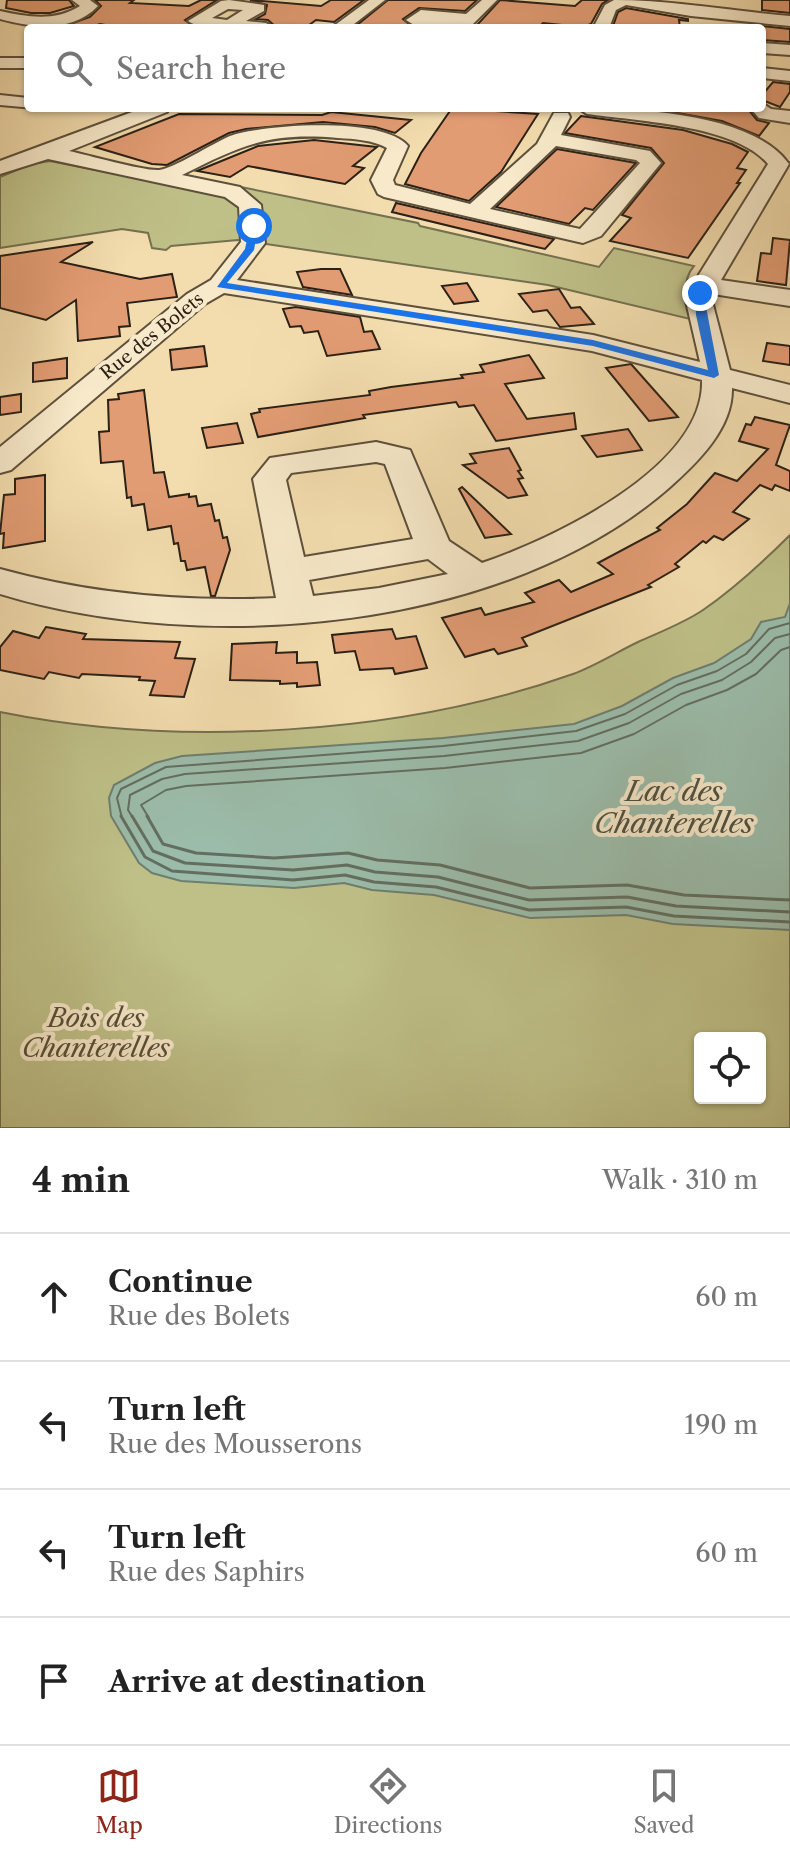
<!DOCTYPE html>
<meta charset="utf-8">
<style>
body{margin:0;font-family:"Libre Caslon Text",serif;background:#f6f6f6;color:#222}
.controls{position:absolute;right:24px;bottom:24px;display:grid;overflow:hidden;border-radius:8px;box-shadow:0 2px 6px #0004}
.controls button{width:72px;height:72px;display:grid;place-items:center;padding:0;border:0;border-bottom:2px solid #e0e0e0;background:#fff;color:#222;font:40px sans-serif}
.stop{position:absolute;width:24px;height:24px;margin:-18px;border:6px solid #1a73e8;border-radius:50%;background:#fff}
.stop.end{background:#1a73e8;border-color:#fff;box-shadow:0 2px 8px #0008}
.list{margin:0;padding:0;list-style:none}
h2{display:flex;justify-content:space-between;align-items:center;height:104px;margin:0;padding:0 32px;font-size:34px}
h2 small{font-size:26px;font-weight:400;color:#767676}
.list li{display:grid;grid-template-columns:52px 1fr auto;gap:24px;align-items:center;box-sizing:border-box;height:128px;padding:0 32px;border-top:2px solid #e0e0e0}
.list b{display:block;font-size:30px;white-space:nowrap}
.list p{margin:0;font-size:26px;white-space:nowrap;color:#767676}
.list em{font-size:26px;font-style:normal;color:#767676}
.icon{flex:none;width:44px;height:44px;fill:none;stroke:currentColor;stroke-width:2;stroke-linecap:round;stroke-linejoin:round}
.map{position:relative;flex:none;width:790px;height:1128px;overflow:hidden}
.search{position:absolute;background:#fff;box-shadow:0 2px 6px #0004;left:24px;right:24px;top:24px;height:88px;display:flex;align-items:center;gap:20px;box-sizing:border-box;padding:0 28px;border-radius:8px;color:#767676;font-size:30px}
.sheet{height:616px;background:#fff}
nav{display:flex;justify-content:space-around;align-items:center;box-sizing:border-box;height:112px;border-top:2px solid #e0e0e0;background:#fff;font-size:22px;color:#767676}
nav a{display:grid;justify-items:center;gap:4px}
nav .on{color:#8f2418}
.map>svg:first-child{display:block}
.green{fill:#bfc088;stroke:#75704f;stroke-width:2;fill-rule:evenodd}
.water{fill:#9bbcaa;stroke:#6e7e6f;stroke-width:2}
.lines{fill:none;stroke-linecap:round;stroke-linejoin:round}
.shore-far1{stroke:#636e60;stroke-width:2}
.shore{stroke:#636e60;stroke-width:3}
.building{fill:#e29c74;stroke:#2b2116;stroke-width:2}
.minor-casing{stroke:#5d503c;stroke-width:4}
.minor{fill:#f7e9ca;fill-rule:evenodd}
.route{fill:#1a73e8}
.labels{text-anchor:middle;stroke-width:8;stroke-linejoin:round;paint-order:stroke}
.far-street-label{font-size:18px;fill:#2b2116;stroke:#f7e9ca}
.near-park-label{font-size:26px;font-style:italic;fill:#575138;stroke:#f7e9ca}
.near-water-label{font-size:28px;font-style:italic;fill:#4d5042;stroke:#f7e9ca}
</style>
<div class="map">
<svg width="790" height="1128" viewBox="0 0 790 1128">
<rect width="100%" height="100%" fill="#f3ddae"/>
<filter id="stains"><feTurbulence type="fractalNoise" baseFrequency=".0025" numOctaves="4"/><feColorMatrix values="0 0 0 0 .2 0 0 0 0 .09 0 0 0 0 .02 0 0 0 .5 -.17"/></filter>
<radialGradient id="worn" r=".72"><stop offset=".6" stop-color="#630" stop-opacity="0"/><stop offset="1" stop-color="#630" stop-opacity=".3"/></radialGradient>
<g class="green">
<path d="M50,161L202,191L231,185L418,223L420,226L599,267L614,248L694,266C681,281 686,301 690,319L548,285L238,240L171,246L166,250L152,248L148,233L122,229L0,248V177L31,164Z"/>
<path d="M790,535V1128H0V712C178,748 401,735 573,674C595,666 617,652 638,642C660,632 684,623 703,610C735,588 763,562 790,535ZM700,1038H760V1098H700Z"/>
</g>
<path class="water" d="M790,603V930L673,924L626,915L530,918L434,895L372,890L344,883L294,888L181,881L152,873L139,863L111,816L109,798L114,785L155,763L182,756L443,738L574,724L622,706L673,678L714,663L751,639L761,622L785,617Z"/>
<g class="lines">
<g class="shore-far1">
<path d="M122,818L117,798L121,789L166,767L443,746L576,731L625,714L677,685L717,671L746,654L769,629L790,623"/>
<path d="M133,818L128,810L130,795L162,779L185,774L444,756L578,741L629,723L681,694L722,680L751,662L775,638L790,634"/>
<path d="M149,818L141,805L166,790L186,786L445,768L581,753L634,734L686,705L727,690L756,674L781,650L790,647"/>
</g>
<g class="shore">
<path d="M121,816L145,857L172,871L293,880L345,875L374,882L436,887L529,910L626,907L674,916L790,922"/>
<path d="M132,816L153,851L185,863L293,870L347,865L375,872L438,877L529,900L627,897L676,906L790,912"/>
<path d="M147,816L163,844L196,853L274,858L348,853L377,860L440,865L530,888L627,885L684,895L790,900"/>
</g>
</g>
<g class="building">
<path d="M7,0H69L74,6L50,13H31L6,8Z"/>
<path d="M95,0H134L130,3L189,6L201,0H217L185,20L196,28H122L100,24L88,28H59L90,17L101,6Z"/>
<path d="M250,0L321,6L331,0H364L334,22L316,20L305,28H277L268,20L256,19L265,14L267,5Z"/>
<path d="M388,0H477L465,11L419,8L403,19L414,28L357,25Z"/>
<path d="M500,0L575,6L582,0H608L602,4L591,24L582,27L543,23L538,28L477,25Z"/>
<path d="M762,0H790V13L762,10Z"/>
<path d="M626,8L688,19V21L679,20L680,28L613,26L618,12Z"/>
<path d="M762,26L790,29V42L762,40Z"/>
<path d="M773,82L790,84V92L780,107L762,100V95Z"/>
<path d="M452,108L538,114L501,172L469,201L405,184L421,153Z"/>
<path d="M736,108L748,109L757,120L769,123L759,136L722,121L655,109Z"/>
<path d="M331,112L411,120L395,133L375,127L323,122L246,129L229,133L167,165L152,164L95,147L179,114L322,115Z"/>
<path d="M581,116L683,130L732,144L748,152L737,168L746,170L737,183H740L688,258L610,241L631,218L622,215L664,163L651,148L565,133Z"/>
<path d="M314,140L377,147L353,166L364,168L345,184L248,166L230,177L197,171L258,146Z"/>
<path d="M557,149L636,163L593,210L585,208L569,224L496,207Z"/>
<path d="M396,203L554,239L545,249L528,245L392,212Z"/>
<path d="M773,238L790,240L786,285L757,281L761,253L771,254Z"/>
<path d="M93,242L61,262L140,279L172,274L177,297L127,303L130,326L119,327L120,336L78,341L76,300L46,320L0,308V256Z"/>
<path d="M321,269H340L352,295L303,287L297,272Z"/>
<path d="M467,283L478,301L454,304L442,286Z"/>
<path d="M559,289L571,308L580,307L594,324L560,327L547,310L533,312L519,294Z"/>
<path d="M296,307L360,317L364,332L372,331L380,349L327,356L318,331L304,333L301,326L290,327L283,309Z"/>
<path d="M767,343L790,346V365L763,361Z"/>
<path d="M204,346L207,366L172,370L170,350Z"/>
<path d="M529,355L544,378L505,384L527,419L574,413L576,429L496,441L474,405L459,407L456,402L363,415L365,418L258,437L251,414L260,412L259,409L370,395L369,391L391,387L463,378L461,375L484,372L480,365Z"/>
<path d="M67,358V378L33,382V363Z"/>
<path d="M631,364L678,417L649,421L606,368Z"/>
<path d="M144,390L154,473L164,472L169,497L189,494V497L196,496L198,506L211,504L215,521L219,520L223,538L227,537L230,550L215,596H211L205,567L187,570L185,561H181L178,543L174,544L171,526L148,530L144,504L132,506L131,497L127,498L123,461L101,463L99,432L109,431L108,400L119,399L118,394Z"/>
<path d="M21,394V412L0,415V397Z"/>
<path d="M755,417L790,425L776,465L790,471V491L775,485L772,490L760,485L733,512L749,519L723,540L714,536L706,543L703,541L675,564L679,567L648,585L651,587L522,638L527,646L498,654L494,649L465,657L442,618L481,608L485,615L534,602L525,593L559,580L571,592L613,574L598,563L660,530L657,528L687,504L715,473L737,481L768,449L739,441L746,424L751,425Z"/>
<path d="M237,423L243,443L207,448L202,428Z"/>
<path d="M628,429L642,450L597,457L582,436Z"/>
<path d="M509,448L521,470L518,471L523,478L518,479L527,495L508,498L463,465L476,463L470,454Z"/>
<path d="M45,475V541L3,548L4,533L0,534L4,495L15,494V479Z"/>
<path d="M462,487L511,534L485,538L459,489Z"/>
<path d="M46,627L86,634L83,639L180,642L175,658L195,659L184,697L150,695L155,681L139,680L140,677L82,674L79,678L49,672L44,679L0,670V647L13,631L39,638Z"/>
<path d="M392,629L396,639L416,636L427,668L395,674L393,668L360,670L355,651L335,653L332,635Z"/>
<path d="M277,642L276,653L297,652V663L317,662L320,685L297,687V683L280,684V681L230,680L232,644Z"/>
</g>
<g class="lines">
<defs>
<g id="minor">
<path d="M72,0H90L98,6C72,33 33,28 0,19V11C28,17 54,22 80,6Z"/>
<path d="M229,0L264,5V11L246,21L266,23L274,28C253,28 204,33 188,21L221,1ZM228,9L243,10L227,20L212,18Z"/>
<path d="M369,0H385L349,28H331Z"/>
<path d="M482,0H497L469,28L414,25L406,20L421,10L466,14Z"/>
<path d="M614,0C671,0 732,11 790,16V26L691,16L626,5L616,10L609,28H593L605,5Z"/>
<path d="M762,43L790,45V55L762,53Z"/>
<rect x="0" y="58" width="28" height="10"/>
<path d="M762,68L790,71V81L762,78Z"/>
<path d="M0,95L28,98V108H34L0,105Z"/>
<path d="M762,103L771,109L790,111V123L759,118L750,108H762Z"/>
<path d="M143,108H169L167,112L69,151C88,155 143,171 159,170C173,169 213,143 230,136C264,124 384,116 408,146L393,180L395,185L470,204L537,144L554,113H568L570,117L561,135L650,151L661,163L601,236L583,243L384,197L378,194L371,180L387,148C373,140 354,139 338,138C270,132 242,145 182,175L240,187L261,205L265,243L237,280L593,335L700,362L685,297L768,164C736,125 636,121 587,114L578,108C636,108 753,113 789,164L721,280L790,290V306L713,294L711,297L730,370L790,385V403L732,388C733,428 698,462 670,487C505,632 203,656 0,594V569C90,594 183,602 276,598L253,479L270,458L376,442L410,450L449,541L482,563C553,539 705,467 702,380L592,351L224,293L205,304L11,470L0,473V447L187,294L211,280L241,242L239,207L225,197L48,159L0,174V161ZM556,146L636,160L640,163L580,229L490,209ZM376,462L385,464L413,539L304,557L286,480L291,473ZM428,559L448,574L379,588L313,596L309,580Z"/>
</g>
</defs>
<use href="#minor" class="minor-casing"/>
<use href="#minor" class="minor"/>
</g>
<path class="route" d="M254,224L258,226L254,250L227,283L593,340L708,370L696,315L695,293L703,291L719,375L714,378L593,346L217,287L245,249L250,226Z"/>
<g class="labels">
<g class="far-street-label">
<text transform="translate(152 336) rotate(-39)" y="6">Rue des Bolets</text>
</g>
<g class="near-park-label">
<text x="96" y="1027">Bois des<tspan x="96" dy="30">Chanterelles</tspan></text>
</g>
<g class="near-water-label">
<text x="674" y="801">Lac des<tspan x="674" dy="32">Chanterelles</tspan></text>
</g>
</g>
<rect width="100%" height="100%" filter="url(#stains)"/>
<rect width="100%" height="100%" fill="url(#worn)"/>
</svg>
<div class="controls">
<button><svg class="icon" aria-label="locate" viewBox="0 0 24 24"><circle cx="12" cy="12" r="6"/><path d="M12 2v4M12 18v4M2 12h4M18 12h4"/></svg></button>
</div>
<div class="stop" style="left:254px;top:226px"></div>
<div class="stop end" style="left:700px;top:293px"></div>
<div class="search"><svg class="icon" aria-label="search" viewBox="0 0 24 24"><circle cx="10" cy="10" r="6"/><path d="M15 15l6 6"/></svg>Search here</div>
</div>
<section class="sheet">
<h2>4 min<small>Walk · 310 m</small></h2>
<ul class="list">
<li><svg class="icon" aria-label="ahead" viewBox="0 0 24 24"><path d="M12 20V5M6 11l6-6 6 6"/></svg><div><b>Continue</b><p>Rue des Bolets</p></div><em>60 m</em></li>
<li><svg class="icon" aria-label="left" viewBox="0 0 24 24"><path d="M17 20v-9H6M10 6l-5 5 5 5"/></svg><div><b>Turn left</b><p>Rue des Mousserons</p></div><em>190 m</em></li>
<li><svg class="icon" aria-label="left" viewBox="0 0 24 24"><path d="M17 20v-9H6M10 6l-5 5 5 5"/></svg><div><b>Turn left</b><p>Rue des Saphirs</p></div><em>60 m</em></li>
<li><svg class="icon" aria-label="arrive" viewBox="0 0 24 24"><path d="M6 21V4h12l-3 4 3 4H6"/></svg><div><b>Arrive at destination</b></div></li>
</ul>
</section>
<nav>
<a class="on"><svg class="icon" aria-label="map" viewBox="0 0 24 24"><path d="M3 6l6-2 6 2 6-2v14l-6 2-6-2-6 2zM9 4v14M15 6v14"/></svg>Map</a>
<a><svg class="icon" aria-label="directions" viewBox="0 0 24 24"><path d="M12 3l9 9-9 9-9-9zM9 14v-3h6M13 9l2 2-2 2"/></svg>Directions</a>
<a><svg class="icon" aria-label="saved" viewBox="0 0 24 24"><path d="M7 4h10v16l-5-4-5 4z"/></svg>Saved</a>
</nav>
